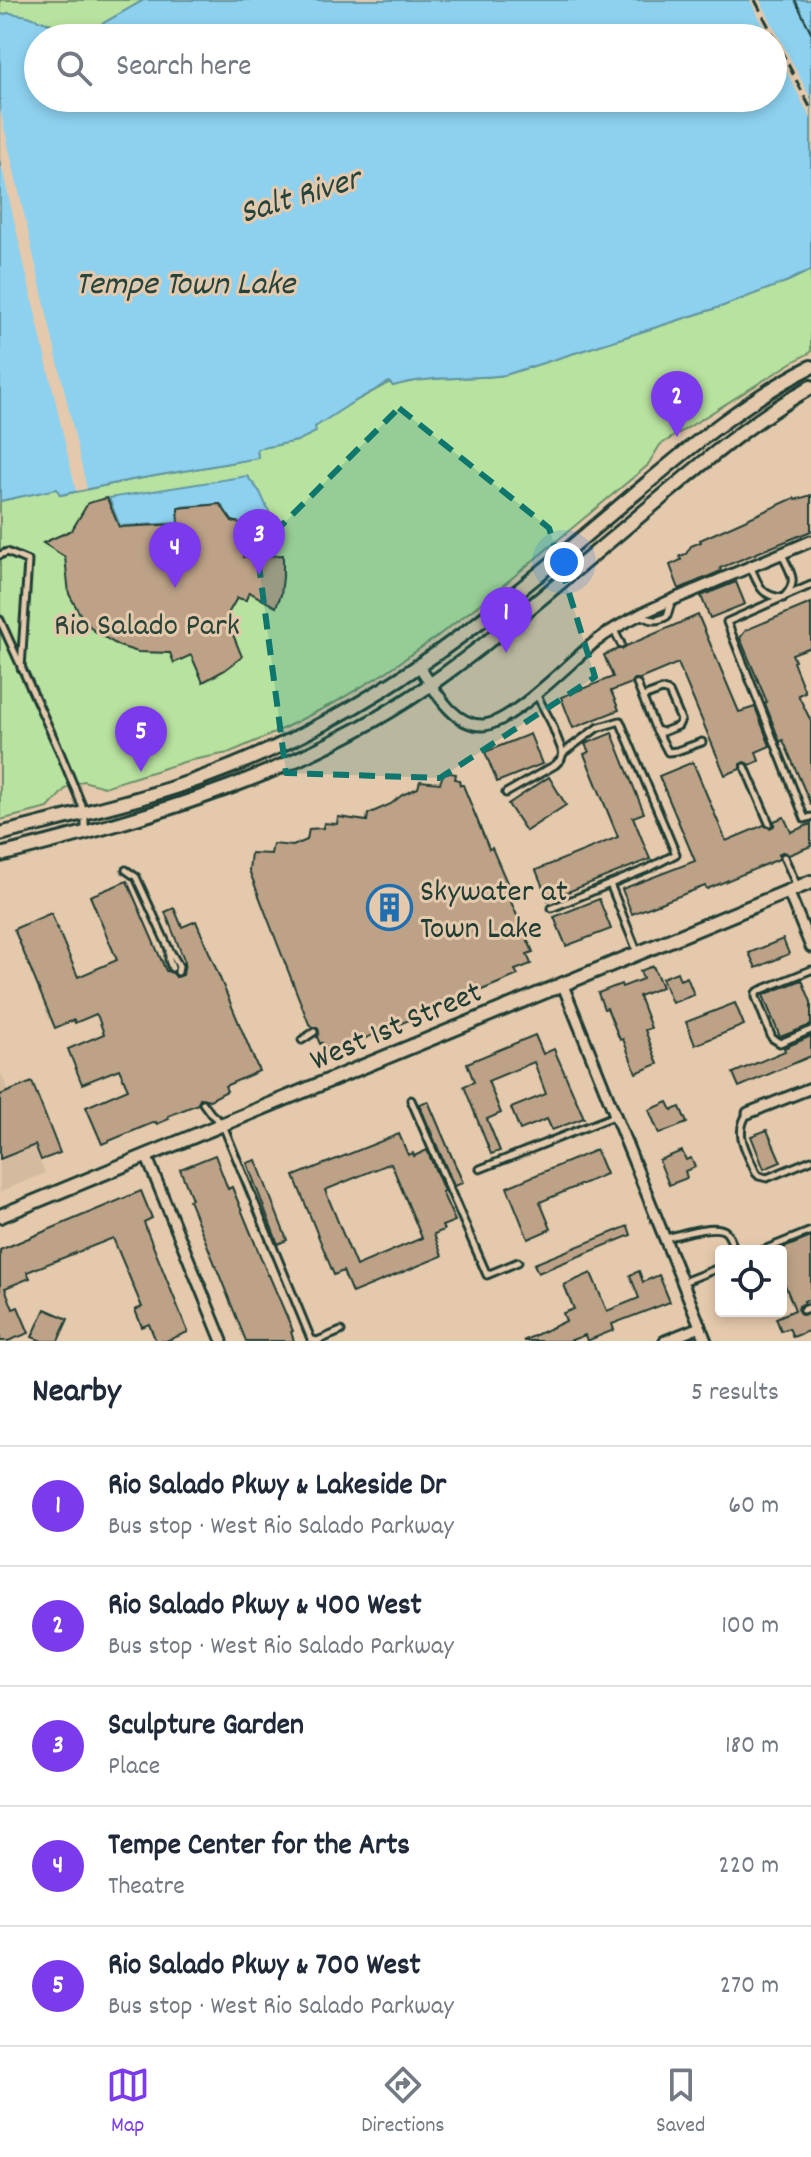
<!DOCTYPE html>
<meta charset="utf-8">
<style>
body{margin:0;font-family:Dekko,sans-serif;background:#f6f6f7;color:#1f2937}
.controls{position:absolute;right:24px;bottom:24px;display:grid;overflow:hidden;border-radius:8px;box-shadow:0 4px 12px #0003}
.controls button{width:72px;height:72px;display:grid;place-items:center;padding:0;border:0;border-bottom:2px solid #e0e1e3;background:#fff;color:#1f2937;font:40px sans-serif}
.you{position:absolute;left:564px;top:562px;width:28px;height:28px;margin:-20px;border:6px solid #fff;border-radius:50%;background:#1a73e8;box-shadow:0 0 0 12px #1a73e833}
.badge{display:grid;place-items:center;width:52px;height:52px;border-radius:50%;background:#7c3aed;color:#fff;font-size:26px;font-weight:700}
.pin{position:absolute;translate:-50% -66px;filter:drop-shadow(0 2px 4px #0008)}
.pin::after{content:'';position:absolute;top:42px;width:28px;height:24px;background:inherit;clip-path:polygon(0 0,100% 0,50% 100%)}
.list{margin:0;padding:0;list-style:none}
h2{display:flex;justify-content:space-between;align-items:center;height:104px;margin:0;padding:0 32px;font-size:34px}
h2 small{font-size:26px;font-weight:400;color:#747a83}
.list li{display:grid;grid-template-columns:52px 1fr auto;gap:24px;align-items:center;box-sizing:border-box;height:120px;padding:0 32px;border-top:2px solid #e0e1e3}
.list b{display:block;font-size:30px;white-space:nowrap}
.list p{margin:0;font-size:26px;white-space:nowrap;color:#747a83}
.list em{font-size:26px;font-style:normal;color:#747a83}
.icon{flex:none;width:44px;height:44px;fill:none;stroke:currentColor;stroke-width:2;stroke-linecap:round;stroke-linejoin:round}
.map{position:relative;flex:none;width:811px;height:1341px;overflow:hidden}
.search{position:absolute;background:#fff;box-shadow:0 4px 12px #0003;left:24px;right:24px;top:24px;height:88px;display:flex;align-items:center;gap:20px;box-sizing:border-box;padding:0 28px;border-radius:44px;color:#747a83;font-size:30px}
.sheet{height:704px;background:#fff}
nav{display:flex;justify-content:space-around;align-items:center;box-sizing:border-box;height:112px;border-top:2px solid #e0e1e3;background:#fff;font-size:22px;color:#747a83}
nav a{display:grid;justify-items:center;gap:4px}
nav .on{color:#7c3aed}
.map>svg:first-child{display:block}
.built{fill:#d4ba9f}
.green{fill:#b8e29f;stroke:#6c906a;stroke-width:2}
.water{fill:#8dd1ef;stroke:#6196a4;stroke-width:2;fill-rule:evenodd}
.pier{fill:#e4c9ac}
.building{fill:#bda287;stroke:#1f3d34;stroke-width:2;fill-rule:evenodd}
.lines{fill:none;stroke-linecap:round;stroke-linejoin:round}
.lane-casing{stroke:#1f3d34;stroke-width:11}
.street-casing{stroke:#1f3d34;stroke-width:15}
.secondary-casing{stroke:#1f3d34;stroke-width:18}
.lane{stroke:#e4c9ac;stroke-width:5}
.street{stroke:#e4c9ac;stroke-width:9}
.secondary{stroke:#e4c9ac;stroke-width:12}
.tram{stroke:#1f3d34;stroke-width:2}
.rail{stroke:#1f3d34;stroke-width:3;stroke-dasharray:12 6;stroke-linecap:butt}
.marked{fill:#0f766e;fill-opacity:0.2;stroke:#0f766e;stroke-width:6;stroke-dasharray:16 10;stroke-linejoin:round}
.labels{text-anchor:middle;stroke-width:6;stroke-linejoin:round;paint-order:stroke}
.park-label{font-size:32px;fill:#274539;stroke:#e4c9ac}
.poi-label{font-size:32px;fill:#1f3d34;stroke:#e4c9ac;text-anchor:start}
.street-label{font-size:32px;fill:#1f3d34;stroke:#e4c9ac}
.water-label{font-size:34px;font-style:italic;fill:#24443d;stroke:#e4c9ac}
</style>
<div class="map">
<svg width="811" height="1341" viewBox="0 0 811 1341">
<rect width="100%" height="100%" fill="#e4c9ac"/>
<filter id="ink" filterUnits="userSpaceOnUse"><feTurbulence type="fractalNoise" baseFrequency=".0125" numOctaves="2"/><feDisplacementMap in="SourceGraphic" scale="16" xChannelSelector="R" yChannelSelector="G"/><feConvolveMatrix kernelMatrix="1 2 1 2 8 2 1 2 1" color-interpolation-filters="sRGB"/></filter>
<g filter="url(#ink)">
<path class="built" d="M0,1071L45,1173L0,1192Z"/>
<g class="green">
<path d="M0,0H144L100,25L76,34L52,24L9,13L0,15Z"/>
<path d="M811,270V352L793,362L660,445L647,466L489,597L435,638L386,672L334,703L270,735L228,753L187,761L104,787L83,781L66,788L48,808L0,820V501L58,488L61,495L126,481L258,458L257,449L297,441L315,432L314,427L350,404L390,382L393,386C429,375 468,380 505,375L723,306L788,281Z"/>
</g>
<g class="water">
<path d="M144,0H811V270L788,281L723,306L505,375C467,380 429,375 393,386L389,382L350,404L315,427L316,432L297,441L257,449L258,458L126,481L60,495L57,489L0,501V15L9,13L28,16L76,34L100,25ZM38,38H773V98H38Z"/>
<path d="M247,476L260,492L277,530L247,532L244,524L232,521L221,504L178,507V523L120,526L109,498Z"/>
</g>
<g class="pier">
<path d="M750,0H760L811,99V119L773,45V38H770Z"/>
<path d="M0,109L87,489L76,491L0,159Z"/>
</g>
<g class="building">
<path d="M811,495V531L720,568L721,571L679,589L670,565L681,560L680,556L686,554L691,546L701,542L700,540L794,498L795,500Z"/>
<path d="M107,498L119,527L179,524L178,508L220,504L232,521L244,524L246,540L243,557L283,555V577L281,595L276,607L249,592L246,600L237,598L226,617L242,657L225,670L203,682L191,655L174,663L170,653L138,652L119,646L93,630L81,616L69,594L65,557L43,543L72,530L88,503Z"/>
<path d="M736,582L745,604L710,618L701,596Z"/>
<path d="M811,603V647L792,654L795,661L793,662L805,692L798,695L811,721V805L783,740L780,742L765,703L767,702L740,638L746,630Z"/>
<path d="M698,615L739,712L755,707L770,746L756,752L759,761L750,765L744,762L740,764V769L725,775L678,663L640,679H634L632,683L611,691L619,710L573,728L561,697L613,677L604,655L618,649H623L626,646Z"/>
<path d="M612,733L644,813L633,817L650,859L548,900L536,870L618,837L584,754L589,752L585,744Z"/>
<path d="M530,734L542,764L497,782L485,752Z"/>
<path d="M693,762L726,841L764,825L770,828L774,826V821L784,817L791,832L811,824V846L789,855L782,852L779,854V859L707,889L705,886L632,914L622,889L695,861L659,776Z"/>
<path d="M444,772L456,774L455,779L459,780L460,785H463L489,849L492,848L508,885L504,886L533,952L527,954L531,964L515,970L518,975L332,1052L331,1049L328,1050L326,1047L324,1048L322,1043L320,1044L317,1037L319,1032L318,1028L312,1027L309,1024L278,945L249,870L251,853L271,854L273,844L293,846L307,840L309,829L323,828L324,823L337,824L338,817L367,821L368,814L391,804L402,795L418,788L420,781L440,783Z"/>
<path d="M549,777L566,805L526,831L508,804Z"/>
<path d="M127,881L166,971L173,973L176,977L183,975L185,962L165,912L174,908L182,927L196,921L259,1071L225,1086L227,1091L210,1100L200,1098L198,1104L168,1116L169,1119L157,1124L156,1122L150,1124L102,1144L86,1107L128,1089L119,1069L82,1084L68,1049L104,1034L98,1017L96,1014L75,1023L74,1020L55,1028L14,929L51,913L78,977L117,960L90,896Z"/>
<path d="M599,899L611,929L566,946L554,917Z"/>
<path d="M783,939L789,954L756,968L749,953Z"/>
<path d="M653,966L662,987L639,996L651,1028L645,1030L658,1064L636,1073L623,1039L620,1040L607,1008L604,1009L598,993L621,984L622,987L643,979L640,971Z"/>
<path d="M677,972L680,980L687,977L694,995L672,1003L662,978Z"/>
<path d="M802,980L811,1002V1025L780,1037L763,995Z"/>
<path d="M735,1003L744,1025L695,1045L686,1022Z"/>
<path d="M535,1035L543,1054L554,1049L584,1118L552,1130L547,1119L520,1130L511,1108L546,1094L534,1062L488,1081L501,1113L487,1119L500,1151L491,1154L464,1086L474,1082L467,1063Z"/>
<path d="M811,1036V1056L739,1087L733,1073L785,1051L784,1048Z"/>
<path d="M32,1082L60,1153L41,1160L35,1145L0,1159V1095Z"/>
<path d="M428,1101L463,1183L454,1186L419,1104Z"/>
<path d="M668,1102L672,1110L680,1107L687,1123L659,1134L649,1110Z"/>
<path d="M767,1130L781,1162L764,1169L751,1136Z"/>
<path d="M399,1134L408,1155L413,1153L414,1156L427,1150L444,1191L442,1192L455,1221L442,1226L444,1230L434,1234L442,1256L352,1293L343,1271L334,1275L294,1176ZM391,1163L422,1238L356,1266L325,1190Z"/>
<path d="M596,1150L606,1174L540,1202L551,1229L528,1239L507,1187Z"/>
<path d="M682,1151L686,1160L691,1158L695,1167L685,1171L687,1178L669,1185L659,1160Z"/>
<path d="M215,1155L228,1189L232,1187L268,1275H269L293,1331L291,1332L294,1341H246L189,1200L192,1199L180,1169Z"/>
<path d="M256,1160L287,1240L278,1244L247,1163Z"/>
<path d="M141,1191L152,1218L144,1222L147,1231L188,1332L166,1341H156L149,1324L142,1327L135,1310L142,1307L113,1238L27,1272L30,1278L5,1288L13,1309L18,1307L29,1333L8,1341H0V1250Z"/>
<path d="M628,1226L631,1235L538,1273L534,1264Z"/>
<path d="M811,1237V1299L804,1301L805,1303L799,1306L798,1310L801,1315L809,1314L811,1330L793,1337L789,1328L781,1331L776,1318L795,1310L781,1275V1249Z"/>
<path d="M639,1271L643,1282L659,1275L670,1302L612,1324L614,1330L587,1341L585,1335L569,1341H523L566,1321L563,1313L574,1309L564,1285L591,1273L607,1311L639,1298L630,1275Z"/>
<path d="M45,1309L68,1319L58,1341H42L32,1337Z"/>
</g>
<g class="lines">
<defs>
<g id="lane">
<path d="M0,555L7,552L28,561L21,668"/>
<path d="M751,568C759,586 761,596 783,598C800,581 790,573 782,554"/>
<path d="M811,585L727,622L805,819L811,817"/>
<path d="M641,615C651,621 657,622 667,616L672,600"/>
<path d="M0,620L59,750L85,813V833"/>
<path d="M614,630L621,644"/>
<path d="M637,684L656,730L663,732L678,726L681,720L669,692L662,690L643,697"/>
<path d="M536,694L551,722L563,753L597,728L620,721L676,854L649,868L552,908"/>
<path d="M657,731L668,752L677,751L702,742"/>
<path d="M745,767L769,823"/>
<path d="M506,793L555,765L561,759L563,753"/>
<path d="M784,857L797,886"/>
<path d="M126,870L136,877L169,949L179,966L178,972"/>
<path d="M610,884L637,951"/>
<path d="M169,950V960L172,968"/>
<path d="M811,970L761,990L756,993V997L772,1038L780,1043L811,1030"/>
<path d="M302,1040L314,1032"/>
<path d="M411,1100L487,1275L518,1262"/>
<path d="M203,1103L211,1114L222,1123L311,1339L317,1341L341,1331"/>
<path d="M748,1113C733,1133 747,1152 756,1173L759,1176L767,1178L811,1160"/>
<path d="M480,1169L614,1116"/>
<path d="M666,1238C678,1235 717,1222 726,1232C730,1236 733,1246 735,1251"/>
<path d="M761,1251L811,1231"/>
<path d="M683,1282L721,1267"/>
<path d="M803,1310L811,1307"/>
</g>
<g id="street">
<path d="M419,666C434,688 452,726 483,725C511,724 571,661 595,642C626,618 663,604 698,589C736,573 773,557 811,541"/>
<path d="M788,891L811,947"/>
<path d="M562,983L706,1341"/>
<path d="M748,1113L811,1088"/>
<path d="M146,1155L222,1341"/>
<path d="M665,1341L700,1327"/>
</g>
<g id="secondary">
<path d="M0,834C47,822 94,811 140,798C256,765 366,707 462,635C524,589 584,536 644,486C696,442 750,398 811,367"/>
<path d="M0,855C155,816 314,771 445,674C520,619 589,557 661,498C711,456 753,420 811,387"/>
<path d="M0,1216L811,882"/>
</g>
</defs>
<use href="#lane" class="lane-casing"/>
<use href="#street" class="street-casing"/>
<use href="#secondary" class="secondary-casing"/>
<use href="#lane" class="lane"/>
<use href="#street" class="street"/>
<use href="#secondary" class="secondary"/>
<path class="tram" d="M795,0L811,32"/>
<path class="rail" d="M755,0L811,109"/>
</g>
</g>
<path class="marked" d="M399,408L549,528L595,677L440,778L286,773L257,550Z"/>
<defs>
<symbol id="building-ring" viewBox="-11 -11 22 22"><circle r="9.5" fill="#e4c9ac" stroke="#1f6fb2" stroke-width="1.5"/><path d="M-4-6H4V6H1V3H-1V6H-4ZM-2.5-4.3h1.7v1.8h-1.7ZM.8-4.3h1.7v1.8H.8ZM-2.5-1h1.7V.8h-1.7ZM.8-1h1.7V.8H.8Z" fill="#1f6fb2"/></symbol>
</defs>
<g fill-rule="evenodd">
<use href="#building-ring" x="364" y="882" width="51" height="51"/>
</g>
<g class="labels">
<g class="park-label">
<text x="147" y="634">Rio Salado Park</text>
</g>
<g class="poi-label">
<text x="420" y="900">Skywater at<tspan x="420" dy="37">Town Lake</tspan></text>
</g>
<g class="street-label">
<text transform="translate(395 1024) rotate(-23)" y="11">West 1st Street</text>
</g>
<g class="water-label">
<text transform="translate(299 193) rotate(-17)" y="12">Salt River</text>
<text x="185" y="293">Tempe Town Lake</text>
</g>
</g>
</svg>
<div class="controls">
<button><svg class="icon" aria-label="locate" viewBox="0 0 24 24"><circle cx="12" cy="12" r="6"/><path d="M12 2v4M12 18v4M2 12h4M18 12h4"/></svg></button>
</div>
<div class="you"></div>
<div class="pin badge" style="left:506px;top:653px">1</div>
<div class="pin badge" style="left:677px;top:437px">2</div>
<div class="pin badge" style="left:259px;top:575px">3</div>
<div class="pin badge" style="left:175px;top:588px">4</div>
<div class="pin badge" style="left:141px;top:772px">5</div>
<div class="search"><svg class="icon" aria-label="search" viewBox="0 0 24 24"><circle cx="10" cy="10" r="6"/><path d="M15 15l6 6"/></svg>Search here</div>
</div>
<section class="sheet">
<h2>Nearby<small>5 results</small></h2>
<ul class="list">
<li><span class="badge">1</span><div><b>Rio Salado Pkwy &amp; Lakeside Dr</b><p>Bus stop · West Rio Salado Parkway</p></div><em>60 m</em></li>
<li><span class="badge">2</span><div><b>Rio Salado Pkwy &amp; 400 West</b><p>Bus stop · West Rio Salado Parkway</p></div><em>100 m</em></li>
<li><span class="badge">3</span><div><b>Sculpture Garden</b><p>Place</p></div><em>180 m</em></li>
<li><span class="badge">4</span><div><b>Tempe Center for the Arts</b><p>Theatre</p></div><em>220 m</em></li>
<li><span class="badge">5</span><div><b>Rio Salado Pkwy &amp; 700 West</b><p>Bus stop · West Rio Salado Parkway</p></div><em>270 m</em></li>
</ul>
</section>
<nav>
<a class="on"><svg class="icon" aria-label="map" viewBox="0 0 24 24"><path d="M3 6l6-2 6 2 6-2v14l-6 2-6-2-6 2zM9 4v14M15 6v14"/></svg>Map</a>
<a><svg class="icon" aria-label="directions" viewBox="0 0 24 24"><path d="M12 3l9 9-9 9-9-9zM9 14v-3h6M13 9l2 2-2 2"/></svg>Directions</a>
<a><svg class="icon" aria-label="saved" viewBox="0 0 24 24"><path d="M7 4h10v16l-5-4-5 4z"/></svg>Saved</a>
</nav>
